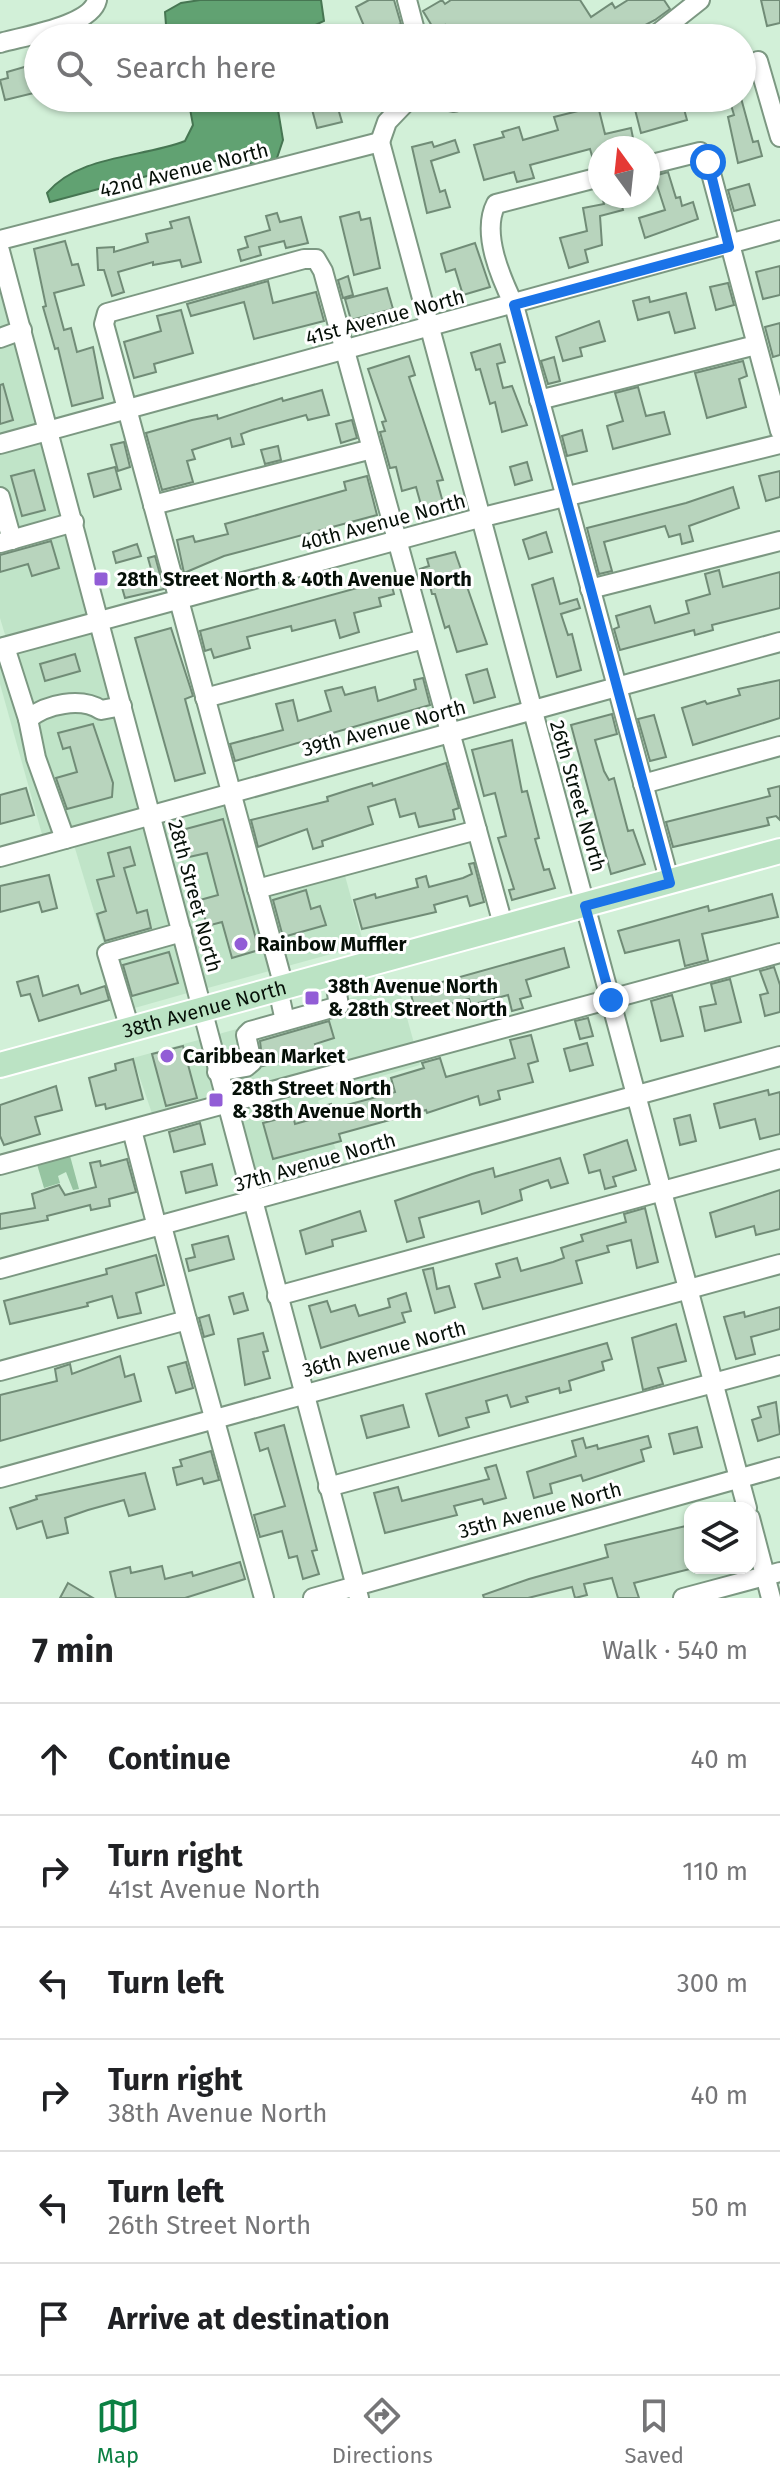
<!DOCTYPE html>
<meta charset="utf-8">
<style>
body{margin:0;font-family:"Fira Sans",sans-serif;background:#f2f2f2;color:#202124}
.controls{position:absolute;right:24px;bottom:24px;display:grid;overflow:hidden;border-radius:16px;box-shadow:0 2px 6px #0004}
.controls button{width:72px;height:72px;display:grid;place-items:center;padding:0;border:0;border-bottom:2px solid #e0e0e0;background:#fff;color:#202124;font:40px sans-serif}
.compass{position:absolute;left:588px;top:136px;width:72px;height:72px;border-radius:50%;background:#fff;box-shadow:0 2px 6px #0004;rotate:345deg}
.stop{position:absolute;width:24px;height:24px;margin:-18px;border:6px solid #1a73e8;border-radius:50%;background:#fff}
.stop.end{background:#1a73e8;border-color:#fff;box-shadow:0 2px 8px #0008}
.list{margin:0;padding:0;list-style:none}
h2{display:flex;justify-content:space-between;align-items:center;height:104px;margin:0;padding:0 32px;font-size:34px}
h2 small{font-size:26px;font-weight:400;color:#757577}
.list li{display:grid;grid-template-columns:52px 1fr auto;gap:24px;align-items:center;box-sizing:border-box;height:112px;padding:0 32px;border-top:2px solid #e0e0e0}
.list b{display:block;font-size:30px;white-space:nowrap}
.list p{margin:0;font-size:26px;white-space:nowrap;color:#757577}
.list em{font-size:26px;font-style:normal;color:#757577}
.icon{flex:none;width:44px;height:44px;fill:none;stroke:currentColor;stroke-width:2;stroke-linecap:round;stroke-linejoin:round}
.map{position:relative;flex:none;width:780px;height:1598px;overflow:hidden}
.search{position:absolute;background:#fff;box-shadow:0 2px 6px #0004;left:24px;right:24px;top:24px;height:88px;display:flex;align-items:center;gap:20px;box-sizing:border-box;padding:0 28px;border-radius:44px;color:#757577;font-size:30px}
.sheet{height:776px;background:#fff}
nav{display:flex;justify-content:space-around;align-items:center;box-sizing:border-box;height:112px;border-top:2px solid #e0e0e0;background:#fff;font-size:22px;color:#757577}
nav a{display:grid;justify-items:center;gap:4px}
nav .on{color:#0b8043}
.map>svg:first-child{display:block}
.built{fill:#c0e4c8}
.green{fill:#96c4a1}
.water{fill:#61a272;stroke:#467652;stroke-width:2}
.building{fill:#b8d4bd;stroke:#718c77;stroke-width:2}
.lines{fill:none;stroke-linecap:round;stroke-linejoin:round}
.minor-casing{stroke:#7c9882;stroke-width:22}
.major-casing{stroke:#fff;stroke-width:28}
.minor{stroke:#fff;stroke-width:18}
.major{stroke:#bbe3c4;stroke-width:24}
.route{stroke:#1a73e8;stroke-width:10}
.poi-dot{fill:#925dd6;stroke:#fff;stroke-width:3}
.labels{text-anchor:middle;stroke-width:6;stroke-linejoin:round;paint-order:stroke}
.street-label{font-size:20px;fill:#061008;stroke:#fff}
.poi-label{font-size:20px;font-weight:bold;fill:#061008;stroke:#fff;text-anchor:start}
</style>
<div class="map">
<svg width="780" height="1598" viewBox="0 0 780 1598">
<rect width="100%" height="100%" fill="#d2f0d8"/>
<g class="built">
<path d="M0,277L41,425L0,436Z"/>
<path d="M45,440L91,616L6,638L0,618V544L4,542L0,527V452Z"/>
<path d="M95,630L143,810L43,838L0,684V656Z"/>
<path d="M239,800L266,896L344,872L364,945L204,989L160,822Z"/>
<path d="M147,825L191,992L124,1011L74,845Z"/>
<path d="M398,985L420,1065L368,1080L318,1101L343,1169L256,1193L215,1035Z"/>
<path d="M202,1039L219,1110L157,1128L133,1058Z"/>
</g>
<path class="green" d="M69,1152L79,1189L73,1190L66,1172L58,1176L60,1183L44,1188L36,1161Z"/>
<g class="water">
<path d="M200,0H321L324,21L288,38H167L165,12L181,3Z"/>
<path d="M188,98H276L283,140L276,161L253,167L246,157L192,164L50,202L47,193C79,155 141,158 185,141L193,125Z"/>
</g>
<g class="building">
<path d="M369,0H394L401,24L393,27L399,38H369L356,7Z"/>
<path d="M442,0L445,4L451,0H580L591,17L612,3L615,8L628,0H664L670,9L655,20L634,31L631,26L614,38L606,33L599,38H452L445,25L435,31L423,11Z"/>
<path d="M761,0H780V23L767,26Z"/>
<path d="M38,63V92L5,100L0,80L8,78L7,72Z"/>
<path d="M309,98H335L342,122L317,128Z"/>
<path d="M632,98H681L687,120L641,133Z"/>
<path d="M729,98H741L753,142L758,141L762,156L738,163L728,117L734,115Z"/>
<path d="M598,106L605,134L631,128L635,148H600V165L595,166L590,149L530,165L534,178L517,182L514,172L484,180L474,145L504,137L502,132L519,127L523,140L558,130L554,117Z"/>
<path d="M455,140L459,152L431,161L440,192L445,190L450,207L427,213L412,147L432,142L434,147Z"/>
<path d="M668,172L676,198L680,197L682,206L693,202L698,219L645,238L639,218L665,210L654,176Z"/>
<path d="M749,184L755,205L734,211L728,190Z"/>
<path d="M602,196H619L623,210L600,216L602,245L585,250L588,262L569,268L560,238L587,231L583,208L604,204Z"/>
<path d="M359,212L361,220L370,218L380,268L354,275L340,217Z"/>
<path d="M277,213L280,222L301,217L308,243L286,248L284,241L259,247L261,255L241,261L238,250L248,247L245,237L270,230L266,216Z"/>
<path d="M189,217L201,262L182,267L180,260L153,265V262L118,272L124,292L112,296L104,270H98L97,248L114,247V252L148,242L146,234L172,228L170,222Z"/>
<path d="M65,241L72,265L78,264L84,285L54,293L64,330L71,328L77,352L93,347L103,398L72,406L58,348L55,349L43,307L46,306L34,249Z"/>
<path d="M475,243L490,287L463,295L455,269L446,272L441,254Z"/>
<path d="M780,266V295L763,299L756,272Z"/>
<path d="M348,276L353,295L343,298L338,280Z"/>
<path d="M268,281L273,303L316,292L324,321L254,339L244,302L191,316L187,304Z"/>
<path d="M728,283L734,305L716,310L710,287Z"/>
<path d="M387,288L393,309L351,320L345,299Z"/>
<path d="M686,293L695,328L675,333L669,312L638,320L633,301L649,297L650,302Z"/>
<path d="M181,310L193,353L154,364L156,372L134,378L124,342L161,331L157,316Z"/>
<path d="M599,321L605,341L580,348L582,356L563,361L556,337Z"/>
<path d="M780,323V355L773,357L765,327Z"/>
<path d="M500,344L505,362L497,364L503,388L512,386L527,425L502,432L495,402L490,404L480,369L476,370L471,353Z"/>
<path d="M409,356L415,375L409,377L443,480L437,481L444,506L423,512L416,487L402,491L396,467L390,468L380,432L385,431L382,422L386,421L368,369Z"/>
<path d="M554,357L560,381L548,384L541,361Z"/>
<path d="M743,361L747,376L739,379L746,407L707,418L695,373Z"/>
<path d="M3,384L13,420L0,424V385Z"/>
<path d="M638,387L646,416L664,412L670,434L613,449L607,426L623,421L615,393Z"/>
<path d="M322,390L329,415L308,420L306,415L252,430L241,434L244,444L232,447L230,438L192,450L195,459L187,461L193,482L162,490L146,433L192,420L217,415L218,419L282,398L283,401Z"/>
<path d="M352,420L357,438L341,443L336,424Z"/>
<path d="M582,430L587,451L567,456L562,436Z"/>
<path d="M124,442L130,467L118,471L111,445Z"/>
<path d="M278,446L281,460L265,464L261,450Z"/>
<path d="M527,462L532,480L515,485L510,467Z"/>
<path d="M115,467L121,489L94,497L88,474Z"/>
<path d="M34,470L45,510L22,516L11,476Z"/>
<path d="M780,471V497L766,501L759,476Z"/>
<path d="M367,476L377,515L224,556L184,573L177,540L193,536L195,542L228,534L225,524L346,490L344,482Z"/>
<path d="M733,487L739,508L689,526L693,541L682,544L680,534L669,537L665,526L604,542L612,571L599,574L587,528L686,503Z"/>
<path d="M546,532L552,552L529,559L523,540Z"/>
<path d="M51,541L59,568L32,576L28,564L0,572V555Z"/>
<path d="M137,544L141,556L116,563L113,552Z"/>
<path d="M455,552L487,644L457,652L449,626L445,628L435,594H432L428,578L422,580L420,569L429,566L427,559Z"/>
<path d="M155,556L164,589L125,598L121,584L153,576L148,558Z"/>
<path d="M719,570L723,587L780,572V608L712,625L713,630L695,635L694,630L620,650L614,629L619,627L616,616L650,606L655,623L689,613L686,601L710,594L705,574Z"/>
<path d="M553,578L560,604L577,599L580,608L561,614L568,635L572,634L581,670L557,677L532,585Z"/>
<path d="M390,579L394,594L379,598L381,606L354,613L359,632L340,638L335,620L292,631L291,626L247,637L250,648L214,658L211,649L205,651L200,631Z"/>
<path d="M171,628L193,696L185,699L205,773L175,781L135,638Z"/>
<path d="M75,654L80,671L45,681L40,664Z"/>
<path d="M487,669L495,697L474,703L466,675Z"/>
<path d="M423,678L430,705L235,761L230,744L283,730L276,704L293,700L298,721L331,711L325,691L342,687L345,695L375,687L378,701L416,689L414,680Z"/>
<path d="M780,680V718L693,745L682,708L705,701L707,704L740,695L738,689Z"/>
<path d="M612,714L617,734L595,740L604,771L609,780L614,778L628,831L633,830L645,864L611,874L571,725Z"/>
<path d="M654,715L666,757L650,761L638,719Z"/>
<path d="M93,724L113,783L112,797L67,809L56,778L77,772L70,747L63,749L58,733Z"/>
<path d="M512,740L522,792L527,791L539,838L535,839L544,870L549,869L555,888L512,900L509,890L514,889L498,838L506,836L495,793L484,796L472,750Z"/>
<path d="M446,763L459,808L453,810L455,819L419,827L415,813L400,817L395,799L368,807L373,824L322,841L323,846L313,849L307,829L258,847L251,820L328,801L327,797L352,789L372,783L373,786Z"/>
<path d="M780,786V820L776,816L767,818L769,825L673,847L666,822L770,796L768,789Z"/>
<path d="M26,788L34,815L0,824V795Z"/>
<path d="M223,819L259,950L232,958L222,922L207,926L200,900L218,895L207,853L189,857L182,830Z"/>
<path d="M130,847L135,865L124,868L137,913L147,910L151,928L105,941L97,914L106,911L97,880L114,876L108,853Z"/>
<path d="M474,863L484,902L470,906L467,896L434,905L436,912L362,929L354,900L375,894L376,898L418,887L416,879L426,876L429,887L463,878L472,874L469,864Z"/>
<path d="M49,875L57,908L42,912L39,902L0,912V886Z"/>
<path d="M306,890L311,909L320,906L326,925L283,937L273,900Z"/>
<path d="M772,894L778,917L702,934L708,960L685,966L679,940L625,953L618,931L708,906L709,911Z"/>
<path d="M564,948L569,967L526,980L531,996L520,999L523,1008L512,1011L508,995L471,1005L469,999L416,1013L410,991Z"/>
<path d="M169,952L178,983L132,996L123,965Z"/>
<path d="M774,967L780,985V1012L765,1016L760,995L768,993L760,971Z"/>
<path d="M38,976L43,996L78,985L81,994L105,986L109,1000L39,1021L30,994L21,996L17,982Z"/>
<path d="M730,979L741,1022L705,1031L700,1007L716,1004L711,984Z"/>
<path d="M672,995L683,1036L661,1041L651,1001Z"/>
<path d="M588,1018L593,1036L580,1039L575,1021Z"/>
<path d="M329,1021L334,1038L315,1044L318,1051L263,1066L260,1041Z"/>
<path d="M531,1035L538,1061L528,1064L533,1082L498,1091L500,1099L480,1105L478,1096L427,1113L426,1110L339,1134L341,1141L273,1159L263,1123L293,1115L295,1124L323,1116L320,1107L331,1104L332,1109L395,1092L391,1078L424,1068L422,1063L440,1058L446,1077L515,1058L510,1040Z"/>
<path d="M587,1043L593,1065L570,1071L564,1049Z"/>
<path d="M183,1046L197,1098L166,1106L152,1054Z"/>
<path d="M133,1059L143,1099L106,1109L105,1104L96,1106L89,1078L116,1070L115,1064Z"/>
<path d="M56,1086L62,1110L35,1117L40,1134L4,1145L0,1136V1105Z"/>
<path d="M768,1090L769,1095L780,1092V1134L760,1139L755,1119L720,1128L714,1104Z"/>
<path d="M690,1115L696,1141L680,1145L674,1119Z"/>
<path d="M200,1123L205,1144L174,1152L169,1132Z"/>
<path d="M627,1140L636,1170L613,1177L616,1186L605,1189L600,1170L589,1173L584,1155Z"/>
<path d="M560,1158L568,1183L551,1188L548,1180L528,1187L520,1190L522,1200L482,1214L479,1201L419,1218L424,1237L407,1242L395,1201L472,1174L493,1168L495,1177Z"/>
<path d="M127,1159L136,1192L109,1199L110,1206L91,1210L90,1205L47,1216L48,1220L0,1229V1214L35,1208L32,1194L59,1185L65,1195L96,1187L90,1163L100,1161L101,1166Z"/>
<path d="M212,1164L217,1185L186,1193L181,1172Z"/>
<path d="M780,1190V1229L756,1235L754,1226L716,1237L710,1213Z"/>
<path d="M645,1208L658,1262L637,1268L631,1240L607,1246L609,1252L576,1261L582,1283L483,1309L475,1284L500,1277L496,1264L517,1258L521,1271L553,1262L564,1258L561,1248L583,1241L581,1235L626,1222L624,1214Z"/>
<path d="M360,1211L366,1231L332,1240L333,1246L306,1254L300,1231Z"/>
<path d="M228,1236L234,1259L189,1271L186,1259L195,1257L192,1245Z"/>
<path d="M156,1255L164,1285L136,1293L141,1313L118,1318L112,1296L87,1303L88,1306L10,1324L4,1301L107,1274L106,1269Z"/>
<path d="M433,1268L437,1289L449,1286L455,1307L435,1313L423,1270Z"/>
<path d="M243,1293L248,1310L234,1314L229,1297Z"/>
<path d="M406,1293L411,1311L402,1313L405,1322L321,1348L309,1306L327,1301L331,1312L355,1305L359,1316L390,1307L388,1299Z"/>
<path d="M780,1307V1329L751,1337L755,1354L736,1359L724,1317L744,1312L745,1317Z"/>
<path d="M209,1315L214,1334L204,1337L199,1318Z"/>
<path d="M676,1324L686,1361L658,1368L663,1384L643,1390L632,1338Z"/>
<path d="M263,1333L268,1351L263,1352L270,1378L245,1385L238,1339Z"/>
<path d="M607,1343L612,1359L602,1362L604,1370L569,1381L571,1390L560,1393L559,1388L526,1397L528,1402L511,1407L507,1395L486,1401L489,1412L466,1418L469,1427L439,1436L426,1394Z"/>
<path d="M120,1356L125,1377L134,1374L141,1401L0,1441V1395L57,1381L55,1369L70,1364L72,1374Z"/>
<path d="M186,1362L193,1388L176,1393L168,1367Z"/>
<path d="M776,1402L780,1434L758,1441L752,1420L761,1417L758,1407Z"/>
<path d="M403,1405L409,1427L367,1438L361,1416Z"/>
<path d="M284,1425L317,1550L312,1551L319,1574L303,1579L297,1556L289,1558L282,1531L260,1537L254,1515L285,1506L268,1448L260,1451L255,1433Z"/>
<path d="M697,1427L702,1447L674,1454L669,1434Z"/>
<path d="M648,1436L651,1447L641,1450L644,1461L583,1481L581,1475L550,1484L552,1493L534,1498L527,1472L576,1456L572,1441L583,1438L586,1448L597,1445L598,1449Z"/>
<path d="M211,1451L219,1480L204,1484L202,1478L177,1485L173,1468L182,1466L180,1460Z"/>
<path d="M496,1465L506,1498L484,1504L482,1499L454,1506L457,1515L385,1533L374,1493L398,1487L402,1501L489,1479L485,1468Z"/>
<path d="M145,1473L155,1509L129,1516L124,1500L88,1510L65,1518L68,1533L47,1538L42,1521L17,1529L10,1508L37,1499L36,1496Z"/>
<path d="M690,1525V1569L634,1583L639,1598H618L612,1578L584,1584L587,1595L575,1598L572,1587L528,1598H484L483,1595L529,1579L608,1557L605,1545Z"/>
<path d="M240,1562L245,1579L185,1598H116L110,1572L130,1567L131,1573L162,1566L165,1579L192,1572L193,1576Z"/>
<path d="M68,1583L93,1598H60Z"/>
</g>
<g class="lines">
<defs>
<g id="minor">
<path d="M407,0L417,38"/>
<path d="M652,38L700,0"/>
<path d="M0,43C24,36 91,26 97,0"/>
<path d="M758,61L780,137"/>
<path d="M436,98L454,102L467,98"/>
<path d="M380,142L747,1508"/>
<path d="M380,142L387,122L410,98"/>
<path d="M648,165L700,152L708,162L780,431"/>
<path d="M600,177L496,204C481,233 501,278 514,305L670,883"/>
<path d="M0,240L380,142"/>
<path d="M0,251L359,1598"/>
<path d="M0,338L22,330"/>
<path d="M539,400L756,345"/>
<path d="M0,444L780,230"/>
<path d="M0,497L12,540"/>
<path d="M153,505L372,449"/>
<path d="M0,543L74,522"/>
<path d="M590,589L780,541"/>
<path d="M5,647L28,719"/>
<path d="M0,648L479,518L780,444"/>
<path d="M205,698L424,639"/>
<path d="M643,784L780,746"/>
<path d="M65,839L36,758L28,719C46,704 81,697 101,710L122,706"/>
<path d="M0,857L780,642"/>
<path d="M257,889L477,830"/>
<path d="M284,987L104,324L107,313L304,259H316L323,271L504,928"/>
<path d="M278,989L285,1021"/>
<path d="M130,1029L107,953L182,932"/>
<path d="M217,1072L246,1067L252,1062L246,1035L250,1031L339,1006L334,974"/>
<path d="M132,1130L157,1227"/>
<path d="M0,1165L780,953"/>
<path d="M0,1269L780,1056"/>
<path d="M277,1296L780,1159"/>
<path d="M187,1320L264,1598"/>
<path d="M0,1371L187,1320L162,1226"/>
<path d="M0,1478L780,1264"/>
<path d="M328,1487L780,1365"/>
<path d="M750,1518L771,1598"/>
<path d="M313,1598L780,1467"/>
<path d="M683,1598L780,1572"/>
</g>
<g id="major">
<path id="s1" d="M0,1065L780,851"/>
</g>
</defs>
<use href="#minor" class="minor-casing"/>
<use href="#major" class="major-casing"/>
<use href="#minor" class="minor"/>
<use href="#major" class="major"/>
</g>
<g class="lines">
<path class="route" d="M611,1000L585,906L670,883L514,305L729,247L708,162"/>
</g>
<g class="poi-dot">
<rect x="93" y="571" width="16" height="16" rx="4"/>
<circle cx="241" cy="944" r="8"/>
<rect x="304" y="990" width="16" height="16" rx="4"/>
<circle cx="167" cy="1056" r="8"/>
<rect x="208" y="1092" width="16" height="16" rx="4"/>
</g>
<g class="labels">
<g class="street-label">
<text transform="translate(184 170) rotate(-14)" y="7">42nd Avenue North</text>
<text transform="translate(385 317) rotate(-15)" y="7">41st Avenue North</text>
<text transform="translate(383 522) rotate(-15)" y="7">40th Avenue North</text>
<text transform="translate(384 728) rotate(-15)" y="7">39th Avenue North</text>
<text transform="translate(578 796) rotate(74)" y="7">26th Street North</text>
<text transform="translate(195 896) rotate(75)" y="7">28th Street North</text>
<text dy="7" stroke="none"><textPath href="#s1" startOffset="212">38th Avenue North</textPath></text>
<text transform="translate(315 1162) rotate(-16)" y="7">37th Avenue North</text>
<text transform="translate(384 1349) rotate(-15)" y="7">36th Avenue North</text>
<text transform="translate(540 1510) rotate(-15)" y="7">35th Avenue North</text>
</g>
<g class="poi-label">
<text x="117" y="586">28th Street North &amp; 40th Avenue North</text>
<text x="257" y="951">Rainbow Muffler</text>
<text x="328" y="993">38th Avenue North<tspan x="328" dy="23">&amp; 28th Street North</tspan></text>
<text x="183" y="1063">Caribbean Market</text>
<text x="232" y="1095">28th Street North<tspan x="232" dy="23">&amp; 38th Avenue North</tspan></text>
</g>
</g>
</svg>
<div class="controls">
<button><svg class="icon" aria-label="layers" viewBox="0 0 24 24"><path d="M12 4l9 5-9 5-9-5zM3 14l9 5 9-5"/></svg></button>
</div>
<svg class="compass" viewBox="-18 -18 36 36"><path d="M0-13l5 13h-10z" fill="#e53935"/><path d="M0 13l5-13h-10z" fill="#757577"/></svg>
<div class="stop" style="left:708px;top:162px"></div>
<div class="stop end" style="left:611px;top:1000px"></div>
<div class="search"><svg class="icon" aria-label="search" viewBox="0 0 24 24"><circle cx="10" cy="10" r="6"/><path d="M15 15l6 6"/></svg>Search here</div>
</div>
<section class="sheet">
<h2>7 min<small>Walk · 540 m</small></h2>
<ul class="list">
<li><svg class="icon" aria-label="ahead" viewBox="0 0 24 24"><path d="M12 20V5M6 11l6-6 6 6"/></svg><div><b>Continue</b></div><em>40 m</em></li>
<li><svg class="icon" aria-label="right" viewBox="0 0 24 24"><path d="M7 20v-9h11M14 6l5 5-5 5"/></svg><div><b>Turn right</b><p>41st Avenue North</p></div><em>110 m</em></li>
<li><svg class="icon" aria-label="left" viewBox="0 0 24 24"><path d="M17 20v-9H6M10 6l-5 5 5 5"/></svg><div><b>Turn left</b></div><em>300 m</em></li>
<li><svg class="icon" aria-label="right" viewBox="0 0 24 24"><path d="M7 20v-9h11M14 6l5 5-5 5"/></svg><div><b>Turn right</b><p>38th Avenue North</p></div><em>40 m</em></li>
<li><svg class="icon" aria-label="left" viewBox="0 0 24 24"><path d="M17 20v-9H6M10 6l-5 5 5 5"/></svg><div><b>Turn left</b><p>26th Street North</p></div><em>50 m</em></li>
<li><svg class="icon" aria-label="arrive" viewBox="0 0 24 24"><path d="M6 21V4h12l-3 4 3 4H6"/></svg><div><b>Arrive at destination</b></div></li>
</ul>
</section>
<nav>
<a class="on"><svg class="icon" aria-label="map" viewBox="0 0 24 24"><path d="M3 6l6-2 6 2 6-2v14l-6 2-6-2-6 2zM9 4v14M15 6v14"/></svg>Map</a>
<a><svg class="icon" aria-label="directions" viewBox="0 0 24 24"><path d="M12 3l9 9-9 9-9-9zM9 14v-3h6M13 9l2 2-2 2"/></svg>Directions</a>
<a><svg class="icon" aria-label="saved" viewBox="0 0 24 24"><path d="M7 4h10v16l-5-4-5 4z"/></svg>Saved</a>
</nav>
